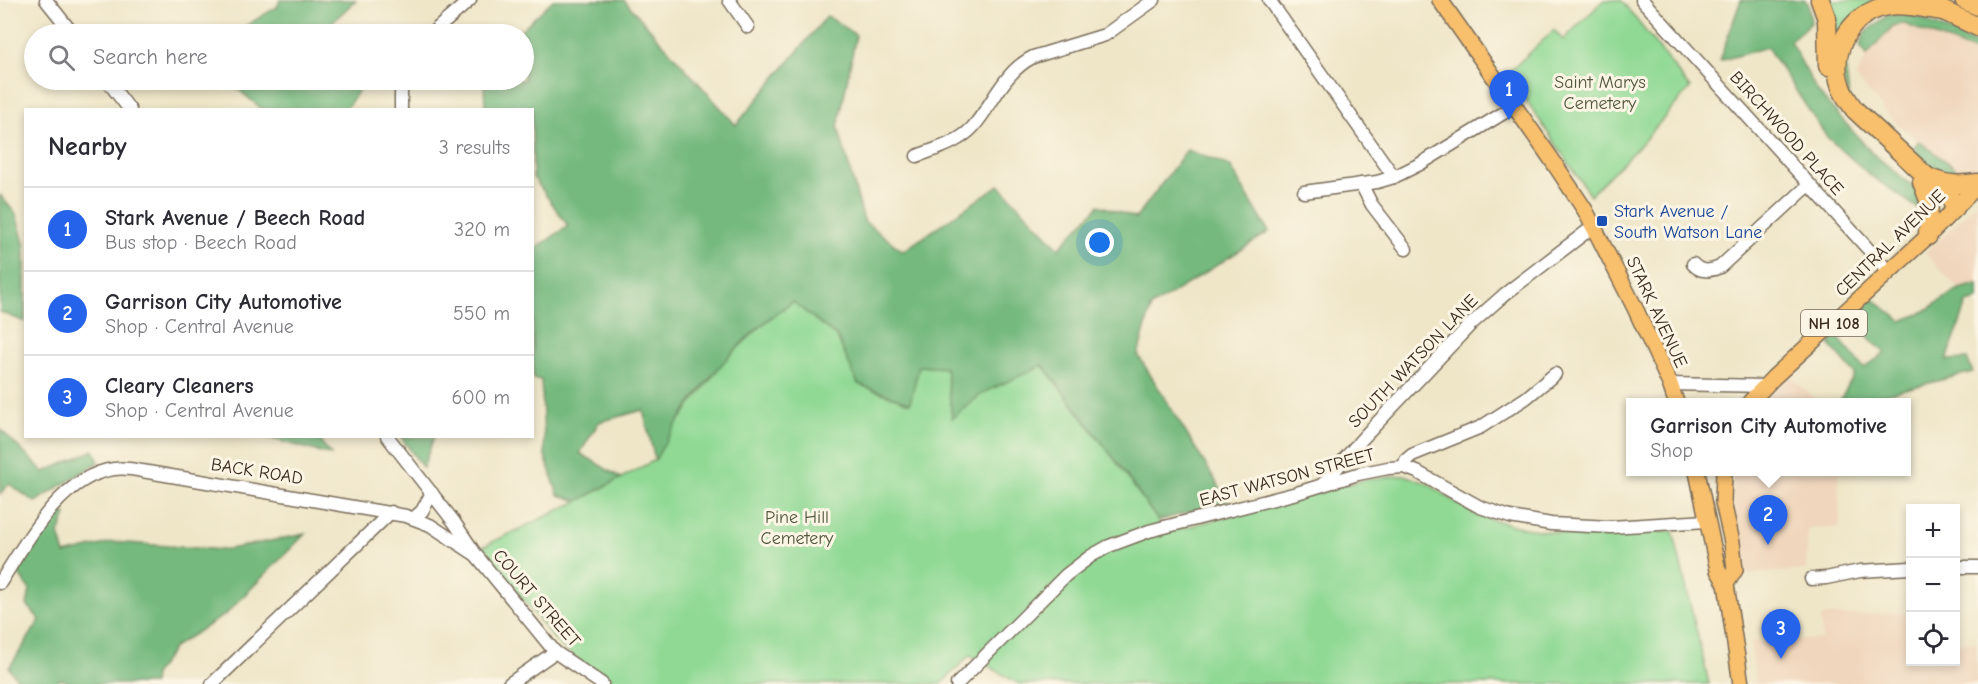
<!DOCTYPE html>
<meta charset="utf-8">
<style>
body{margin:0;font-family:"Comic Neue",sans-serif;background:#f2f2f3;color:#2b2b33}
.controls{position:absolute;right:18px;bottom:18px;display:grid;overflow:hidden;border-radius:0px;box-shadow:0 3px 9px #0003}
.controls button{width:54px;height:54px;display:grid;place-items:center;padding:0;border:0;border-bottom:2px solid #e1e1e2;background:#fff;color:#2b2b33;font:30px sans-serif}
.you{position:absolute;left:1100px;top:243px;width:21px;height:21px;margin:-15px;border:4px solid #fff;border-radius:50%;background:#1a73e8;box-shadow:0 0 0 9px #1a73e833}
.badge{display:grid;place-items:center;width:39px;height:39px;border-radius:50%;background:#2563eb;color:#fff;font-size:20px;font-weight:700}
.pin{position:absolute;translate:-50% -50px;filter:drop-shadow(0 2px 3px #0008)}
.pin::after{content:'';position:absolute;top:32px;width:21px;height:18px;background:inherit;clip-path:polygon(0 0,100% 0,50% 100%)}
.popup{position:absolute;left:1626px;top:398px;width:285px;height:78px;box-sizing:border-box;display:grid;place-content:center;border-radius:0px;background:#fff;filter:drop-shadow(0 2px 4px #0005);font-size:20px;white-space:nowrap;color:#7c7c81}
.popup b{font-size:22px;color:#2b2b33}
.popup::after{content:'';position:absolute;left:50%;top:100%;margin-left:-12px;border:12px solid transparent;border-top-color:#fff}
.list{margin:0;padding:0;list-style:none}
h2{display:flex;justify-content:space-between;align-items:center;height:78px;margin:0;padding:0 24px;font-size:26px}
h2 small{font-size:20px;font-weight:400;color:#7c7c81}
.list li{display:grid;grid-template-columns:39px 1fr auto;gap:18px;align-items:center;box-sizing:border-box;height:84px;padding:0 24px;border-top:2px solid #e1e1e2}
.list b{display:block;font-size:22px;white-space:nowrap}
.list p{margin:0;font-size:20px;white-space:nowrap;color:#7c7c81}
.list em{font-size:20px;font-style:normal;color:#7c7c81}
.icon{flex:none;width:33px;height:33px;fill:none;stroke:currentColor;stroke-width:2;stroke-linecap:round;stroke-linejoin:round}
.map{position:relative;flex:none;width:1978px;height:684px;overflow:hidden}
.search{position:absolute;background:#fff;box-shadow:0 3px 9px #0003;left:24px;top:24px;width:510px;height:66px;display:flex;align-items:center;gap:15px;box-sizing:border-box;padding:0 21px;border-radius:33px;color:#7c7c81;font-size:22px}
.panel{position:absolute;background:#fff;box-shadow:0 3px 9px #0003;left:24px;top:108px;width:510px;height:330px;border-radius:0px}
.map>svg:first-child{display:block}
.built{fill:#f0d6bc}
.green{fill:#90d994;stroke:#668259;stroke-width:1.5}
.forest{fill:#74b97e;stroke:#58724e;stroke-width:1.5}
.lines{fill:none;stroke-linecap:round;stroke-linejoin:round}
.minor-casing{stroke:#7a6c5a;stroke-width:15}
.major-casing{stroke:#7a6c5a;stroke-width:18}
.highway-casing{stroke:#7a6c5a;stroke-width:21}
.minor{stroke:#fff;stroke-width:12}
.major{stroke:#f8bf6c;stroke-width:15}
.highway{stroke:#f8bf6c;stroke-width:18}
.transit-dot{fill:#1a4fb4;stroke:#fcf5e5;stroke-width:2}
.labels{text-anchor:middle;stroke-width:6;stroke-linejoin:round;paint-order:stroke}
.shield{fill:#fcf5e5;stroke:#75675a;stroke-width:1.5}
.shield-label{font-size:16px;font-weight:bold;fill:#3b2a1e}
.park-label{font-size:18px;fill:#50563c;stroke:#fcf5e5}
.street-label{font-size:18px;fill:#3b2a1e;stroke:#fcf5e5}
.transit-label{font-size:18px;fill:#164399;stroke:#fcf5e5;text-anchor:start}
</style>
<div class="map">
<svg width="1978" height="684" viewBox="0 0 1978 684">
<rect width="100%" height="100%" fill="#fcf5e5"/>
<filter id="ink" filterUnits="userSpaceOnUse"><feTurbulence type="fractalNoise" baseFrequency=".0167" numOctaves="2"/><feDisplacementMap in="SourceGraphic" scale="12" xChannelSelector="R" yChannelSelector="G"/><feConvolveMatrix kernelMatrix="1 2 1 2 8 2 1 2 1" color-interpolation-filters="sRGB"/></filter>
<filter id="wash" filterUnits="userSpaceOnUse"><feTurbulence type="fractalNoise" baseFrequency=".008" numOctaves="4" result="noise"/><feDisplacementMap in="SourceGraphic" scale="24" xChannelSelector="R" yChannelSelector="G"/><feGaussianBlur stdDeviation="1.35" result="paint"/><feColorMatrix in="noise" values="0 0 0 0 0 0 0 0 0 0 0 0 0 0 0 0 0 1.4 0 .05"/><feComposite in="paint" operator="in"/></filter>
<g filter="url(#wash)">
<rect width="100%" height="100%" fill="#efe6c8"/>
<g class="built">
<path d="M1902,23L1978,53V92L1976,96L1978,106V166L1966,177L1896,123L1856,78L1867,55L1893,26Z"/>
<path d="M1978,202V284L1959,289L1925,253Z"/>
<path d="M1787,374L1819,402H1760Z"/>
<path d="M1733,472H1838L1840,527L1808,529L1806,570L1744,574L1739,561L1733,493Z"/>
<path d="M1910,613V662H1956V643H1976L1978,684H1756L1751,642L1822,639L1821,616Z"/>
</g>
<g class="green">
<path d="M1604,0H1621L1690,88L1642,143L1590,195L1508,73L1554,30L1563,40Z"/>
<path d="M1827,0H1899L1842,36L1851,114Z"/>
<path d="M793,302L837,337L858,384L909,403L919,366L946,368L952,417L983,393L1042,365L1119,465L1158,521L1164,533L1364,480L1405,475L1428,484L1475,515L1524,528L1582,536L1673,531L1709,684H1019L970,655L941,684H618L575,658L556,641L482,547L578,501L655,460L670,433L724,361L770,318Z"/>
</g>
<g class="forest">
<path d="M280,0H356L324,30L326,34H232L277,7Z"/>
<path d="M553,0H624L736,125L827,16L856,35L838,127L864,221L903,251L999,185L1059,248L1099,205L1136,218L1187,150L1230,166L1269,232L1151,307L1138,355L1228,501L1158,521L1119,465L1043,365L983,393L952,418L946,368L919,366L910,403L858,384L837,337L793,302C734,340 689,399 655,460L643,410L599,422L580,453L621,478L578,501L558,495L545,456L541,380L533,379L532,251L568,226L533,177L532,110L485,109L484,80H524V34H517Z"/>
<path d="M1741,0H1804L1808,3L1811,23L1790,41L1817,91L1872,153L1916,189L1919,209L1871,176L1826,136L1767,47L1719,61Z"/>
<path d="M1888,15L1916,16L1978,45V53L1902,23L1893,26L1867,55L1860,46L1865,33Z"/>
<path d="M227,80H356L361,87L346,109H262Z"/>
<path d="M1919,141L1966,177L1934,174L1916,154L1915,146Z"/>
<path d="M0,195L16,214L25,246V322L0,312Z"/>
<path d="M1978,284V300L1967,303L1947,360L1967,359L1973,372L1878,396L1863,402H1839L1855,374L1830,345L1836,335L1864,368L1885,353L1872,341L1853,316L1871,297L1901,321L1920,314L1959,289Z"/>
<path d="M0,429L44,472L94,450L99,462L35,502L9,484L0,494Z"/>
<path d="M265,437H317L331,455Z"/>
<path d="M401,437H434L423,468Z"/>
<path d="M53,513L66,514L59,534L65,554L113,542L224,550L305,534L225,615L175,646L154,675L153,684H75L60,679L56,684H21L9,668L40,620L27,605L30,590L15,569Z"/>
</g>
</g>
<g filter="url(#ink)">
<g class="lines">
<defs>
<g id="minor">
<path d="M46,0L73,34"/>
<path d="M729,0L748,27"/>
<path d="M1269,0L1394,177"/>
<path d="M1642,0L1889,272"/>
<path d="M431,34L470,0"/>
<path d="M107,80L130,110"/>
<path d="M401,80V110"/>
<path d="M917,156C935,149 958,143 972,128C993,105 1003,72 1033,57L1105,35L1154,0"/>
<path d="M1361,184L1372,205L1406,249"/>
<path d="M1304,192L1377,182L1394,177L1420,164L1515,106"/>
<path d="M1693,264C1701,273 1710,271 1720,267L1809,185"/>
<path d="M1670,384L1764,386"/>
<path d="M387,436L454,522L476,555L555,652L602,684"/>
<path d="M1404,467L1406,460L1412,455L1481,427L1526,398L1555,374"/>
<path d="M1322,485L1363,438L1470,325L1505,294L1594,226"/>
<path d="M414,518L422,511L432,493"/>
<path d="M1956,567H1978"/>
<path d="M1811,579L1826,578L1860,571L1910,568"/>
<path d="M0,583C26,542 61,476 114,469C123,468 133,469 142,471L406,516L430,525L476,555"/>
<path d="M212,684L391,512"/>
<path d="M509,684L555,652"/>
<path d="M957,684L1066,575L1091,556L1109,546L1149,531L1297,493L1358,474L1388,468L1404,467L1417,472L1480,507L1510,517L1551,524L1611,527L1707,521"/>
</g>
<g id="major">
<path d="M1440,0L1550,157L1585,210L1635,308L1670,384L1676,402"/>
<path d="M1750,402L1774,377L1928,236L1978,185"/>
<path d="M1697,472L1718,570L1726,584"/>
<path d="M1724,472L1723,502L1732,542L1735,570L1726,584L1741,684"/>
</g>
<g id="highway">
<path d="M1820,0L1827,19L1828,66"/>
<path d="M1964,0L1978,6"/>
<path d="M1933,6L1978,27"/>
<path d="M1943,11C1926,9 1906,3 1888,6C1851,12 1828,52 1841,87C1844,96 1850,103 1855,110L1951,199L1955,208"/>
<path d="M1930,178C1947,186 1960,185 1978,183"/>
<path d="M1922,182L1929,200L1928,236"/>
</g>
</defs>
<use href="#minor" class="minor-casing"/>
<use href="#major" class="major-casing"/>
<use href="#highway" class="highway-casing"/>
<use href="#minor" class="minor"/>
<use href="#major" class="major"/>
<use href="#highway" class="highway"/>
</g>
</g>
<rect class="transit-dot" x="1596" y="215" width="12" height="12" rx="3"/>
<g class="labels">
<rect class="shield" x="1801" y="310" width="66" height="26" rx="4.5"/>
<g class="shield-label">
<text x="1834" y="329">NH 108</text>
</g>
<g class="park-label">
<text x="1600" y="88">Saint Marys<tspan x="1600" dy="21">Cemetery</tspan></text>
<text x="797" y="523">Pine Hill<tspan x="797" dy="21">Cemetery</tspan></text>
</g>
<g class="street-label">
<text transform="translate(1787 133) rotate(48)" y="6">BIRCHWOOD PLACE</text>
<text transform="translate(1890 243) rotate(-44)" y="6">CENTRAL AVENUE</text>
<text transform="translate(1657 312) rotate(65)" y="6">STARK AVENUE</text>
<text transform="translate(1413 361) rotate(-46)" y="6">SOUTH WATSON LANE</text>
<text transform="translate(257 471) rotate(9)" y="6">BACK ROAD</text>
<text transform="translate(1287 477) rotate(-15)" y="6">EAST WATSON STREET</text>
<text transform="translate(537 598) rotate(49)" y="6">COURT STREET</text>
</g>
<g class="transit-label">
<text x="1614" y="217">Stark Avenue /<tspan x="1614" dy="21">South Watson Lane</tspan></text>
</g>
</g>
</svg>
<div class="controls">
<button>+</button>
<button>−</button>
<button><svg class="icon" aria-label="locate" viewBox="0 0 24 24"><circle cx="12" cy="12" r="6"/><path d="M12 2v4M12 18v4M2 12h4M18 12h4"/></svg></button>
</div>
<div class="you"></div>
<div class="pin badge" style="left:1509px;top:120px">1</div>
<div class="pin badge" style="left:1768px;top:545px">2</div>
<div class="popup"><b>Garrison City Automotive</b>Shop</div>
<div class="pin badge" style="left:1781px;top:659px">3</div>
<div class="search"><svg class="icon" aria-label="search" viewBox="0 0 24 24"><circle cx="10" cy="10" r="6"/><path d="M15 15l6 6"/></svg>Search here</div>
<section class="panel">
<h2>Nearby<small>3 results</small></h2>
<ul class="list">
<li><span class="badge">1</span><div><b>Stark Avenue / Beech Road</b><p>Bus stop · Beech Road</p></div><em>320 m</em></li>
<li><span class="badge">2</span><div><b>Garrison City Automotive</b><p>Shop · Central Avenue</p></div><em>550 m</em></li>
<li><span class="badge">3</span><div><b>Cleary Cleaners</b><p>Shop · Central Avenue</p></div><em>600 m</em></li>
</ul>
</section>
</div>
